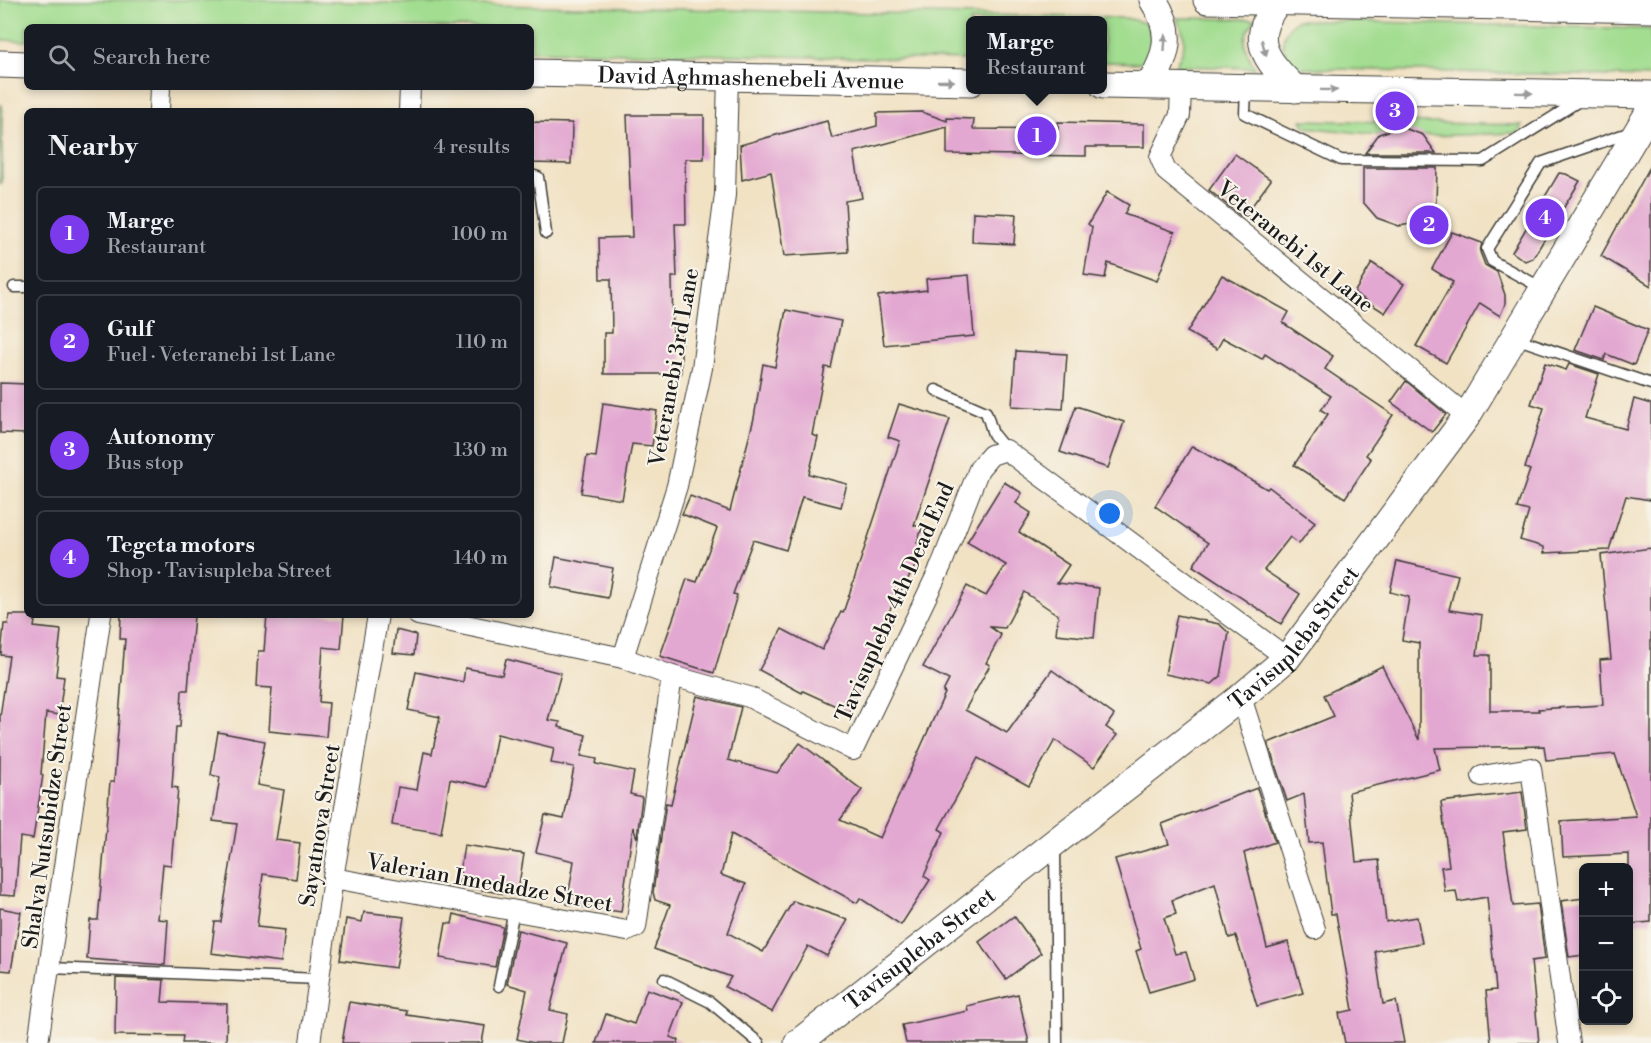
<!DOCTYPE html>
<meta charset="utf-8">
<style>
body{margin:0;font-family:"Libre Bodoni",serif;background:#242831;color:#f1f3f6}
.controls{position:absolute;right:18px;bottom:18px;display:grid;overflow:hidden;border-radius:9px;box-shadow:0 3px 9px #0003}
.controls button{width:54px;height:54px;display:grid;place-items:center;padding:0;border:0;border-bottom:2px solid #363941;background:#171b24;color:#f1f3f6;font:30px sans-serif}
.you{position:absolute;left:1110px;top:514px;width:21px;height:21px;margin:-15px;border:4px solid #fff;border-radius:50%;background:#1a73e8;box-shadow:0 0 0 9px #1a73e833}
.badge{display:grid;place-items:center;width:39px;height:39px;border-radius:50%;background:#7c3aed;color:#fff;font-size:20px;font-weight:700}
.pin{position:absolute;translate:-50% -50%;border:3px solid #fff;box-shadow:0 2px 6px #0006}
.popup{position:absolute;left:966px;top:16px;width:141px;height:78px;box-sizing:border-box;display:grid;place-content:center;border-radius:9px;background:#171b24;filter:drop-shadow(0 2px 4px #0005);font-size:20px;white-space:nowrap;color:#9ea1a6}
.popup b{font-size:22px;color:#f1f3f6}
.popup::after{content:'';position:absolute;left:50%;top:100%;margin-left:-12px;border:12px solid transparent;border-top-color:#171b24}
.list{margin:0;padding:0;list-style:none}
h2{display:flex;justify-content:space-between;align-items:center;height:78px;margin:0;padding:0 24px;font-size:26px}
h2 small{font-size:20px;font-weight:400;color:#9ea1a6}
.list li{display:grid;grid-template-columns:39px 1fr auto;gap:18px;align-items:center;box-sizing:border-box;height:96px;margin:0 12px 12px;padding:0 12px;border:2px solid #363941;border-radius:9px}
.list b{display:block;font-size:22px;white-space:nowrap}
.list p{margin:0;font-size:20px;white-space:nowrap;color:#9ea1a6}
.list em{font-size:20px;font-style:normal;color:#9ea1a6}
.icon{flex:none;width:33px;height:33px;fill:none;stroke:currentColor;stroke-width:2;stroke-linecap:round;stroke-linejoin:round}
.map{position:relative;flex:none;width:1651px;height:1043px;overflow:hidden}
.search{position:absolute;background:#171b24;box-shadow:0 3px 9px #0003;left:24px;top:24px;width:510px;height:66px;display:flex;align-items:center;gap:15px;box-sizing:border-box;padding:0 21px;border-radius:9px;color:#9ea1a6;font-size:22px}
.panel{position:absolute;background:#171b24;box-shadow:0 3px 9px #0003;left:24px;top:108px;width:510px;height:510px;border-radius:9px}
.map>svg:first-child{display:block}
.green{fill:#a2dd90;stroke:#5f7c56;stroke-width:1.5}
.building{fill:#e3a8d1}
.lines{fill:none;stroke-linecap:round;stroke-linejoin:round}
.lane-casing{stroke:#3c3a35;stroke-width:13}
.street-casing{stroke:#3c3a35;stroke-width:22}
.secondary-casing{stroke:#3c3a35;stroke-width:29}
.lane{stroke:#fff;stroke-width:10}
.street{stroke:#fff;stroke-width:20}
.secondary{stroke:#fff;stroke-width:27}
.oneway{fill:#999}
.labels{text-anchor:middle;stroke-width:4.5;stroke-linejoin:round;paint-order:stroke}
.street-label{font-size:22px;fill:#1c1c1c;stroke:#f7f3e8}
</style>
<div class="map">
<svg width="1651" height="1043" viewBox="0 0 1651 1043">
<rect width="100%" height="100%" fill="#f7f3e8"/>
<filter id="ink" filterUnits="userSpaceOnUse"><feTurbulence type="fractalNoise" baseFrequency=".0167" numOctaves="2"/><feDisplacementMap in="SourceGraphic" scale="12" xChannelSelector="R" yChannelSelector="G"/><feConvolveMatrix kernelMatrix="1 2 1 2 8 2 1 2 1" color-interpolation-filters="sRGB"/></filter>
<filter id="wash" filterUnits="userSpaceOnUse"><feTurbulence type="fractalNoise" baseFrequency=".008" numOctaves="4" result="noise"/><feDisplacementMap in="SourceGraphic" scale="24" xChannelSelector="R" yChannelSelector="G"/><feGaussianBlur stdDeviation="1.35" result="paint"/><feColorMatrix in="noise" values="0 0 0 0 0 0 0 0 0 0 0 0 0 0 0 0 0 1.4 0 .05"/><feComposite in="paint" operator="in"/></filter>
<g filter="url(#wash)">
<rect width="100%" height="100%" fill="#f1e2c4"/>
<g class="green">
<path d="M0,0H248L1126,18L1146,23C1153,36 1154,52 1143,63L1103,62V21H971V60L531,51V27H27V41L0,40Z"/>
<path d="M1176,18L1256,19C1240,37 1243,48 1255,68L1175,66C1186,48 1188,37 1176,18Z"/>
<path d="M1296,20L1651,29V77L1296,68C1279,51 1278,35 1296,20Z"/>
<rect x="0" y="105" width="2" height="79"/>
<path d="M1301,120L1522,125L1518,133L1398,137L1305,127Z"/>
</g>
<g id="blocks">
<g class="building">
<path d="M922,112L947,121V118L974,119L973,129L1058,130V122L1144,124V147H1086V156L947,154V127L854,152L862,198L845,201L848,252L784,256L771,172L742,180L740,145L827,121L832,138L877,126V113Z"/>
<path d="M627,115H704V159H685L686,224H675L677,277H672L673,333H681V374H604V333H612L611,279H600L599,238L632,237Z"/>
<path d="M531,122L572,123L571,164L531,163Z"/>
<path d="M1401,127L1423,135L1436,153H1365L1379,134Z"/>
<path d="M1235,154L1271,180L1243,218L1209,190Z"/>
<path d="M1651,165V286L1601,256Z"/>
<path d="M1363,168H1437L1436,202L1427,217L1411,224L1399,226L1377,218L1363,202Z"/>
<path d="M1559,173L1566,174L1580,181L1533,258L1525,261L1512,252Z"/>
<path d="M1107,192L1129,205L1124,214L1175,232L1157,281L1108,263L1105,278L1084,275L1092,227L1088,224Z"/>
<path d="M973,212L1016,214L1014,244L972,242Z"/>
<path d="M1452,232L1482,243L1480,252L1485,265L1497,272L1505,295V304L1500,316L1480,303L1446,363L1416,346L1453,282L1432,269Z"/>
<path d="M1372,263L1404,284L1385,313L1354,293Z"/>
<path d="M969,275L974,336L884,345L878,296L927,290L926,279Z"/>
<path d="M1222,275L1289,312L1283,323L1333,356L1325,369L1393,415L1366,455L1371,459L1345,498L1294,465L1328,414L1321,410L1331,396L1265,354L1262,359L1223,338L1217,349L1187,332Z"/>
<path d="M1593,307L1648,330L1634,365L1606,354L1604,360L1575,350Z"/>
<path d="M786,310L841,321L831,368L825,367L812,435L818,437L809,474L847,484L841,507L802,497L786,550L753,540L733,594L737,595L714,673L660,656L687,579L697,582L717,528L682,514L690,496L730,511L754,418L763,364L775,367Z"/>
<path d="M1016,351L1067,354L1063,409L1012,406Z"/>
<path d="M1545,363L1566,370L1569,364L1599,374L1585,418L1626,429L1634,399L1651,404V500L1626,496L1609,550L1544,553V547L1520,540L1529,511L1517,508L1530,470L1525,468L1544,408L1531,404Z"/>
<path d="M1406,381L1446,414L1432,432L1391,402Z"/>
<path d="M0,383L27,384V434L0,433Z"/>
<path d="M603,403L657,411L652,446L632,444L622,500L581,493L587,456L596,457Z"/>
<path d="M899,404L950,419L914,525L922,528L917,543L923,545L917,563L887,615L894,618L849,712L803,691L802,693L759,670L782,629L822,650L841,612L843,613L900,441L888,437Z"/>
<path d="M1076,406L1124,422L1108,468L1060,452Z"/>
<path d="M1192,446L1267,489L1269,487L1315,522L1299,544L1290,537L1264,570L1300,594L1281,624L1193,566L1208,543L1155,506Z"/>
<path d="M1004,482L1022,493L1016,503L1031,513L1019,532L1069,565L1057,583L1099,588L1094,638L1056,634L1058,615L1024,592L1005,628L990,627L1001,635L986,663L990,665L965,710L1007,733L1052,670L1114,715L1106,727L1117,735L1094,767L1055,740L1029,786L978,758L939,829L944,832L924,876L930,880L901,925L860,898L857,903L731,834L721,875L746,884L728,933L763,952L793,901L848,920L827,956L808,946L772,1012L725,987L731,977L654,949L670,905L655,900L653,892L666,803L671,804L697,696L741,707L728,760L777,773L800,743L862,790L840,820L880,838L945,693L943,692L949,680L923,667L967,586L986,596L1006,565L967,542Z"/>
<path d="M1651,548V922L1629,924V854L1563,857L1561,821L1636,816L1615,754L1546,760L1544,746L1435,748L1440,770L1349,792L1356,862L1379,860L1386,922L1417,917L1422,943L1375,951L1383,1004L1396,1001L1404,1043H1345L1339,1013L1353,1010L1336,914H1331L1322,842L1309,843L1304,794L1287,801L1268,743L1334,716L1324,695L1382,666L1419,740V643L1402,640L1409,597L1390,592L1397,561L1458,575L1449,610L1482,615L1477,655H1490V711H1539L1538,709L1603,705L1600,660L1611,659L1601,555Z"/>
<path d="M556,557L613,568L608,598L551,587Z"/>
<path d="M10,615H36L34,627L61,630L56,676L64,677L59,715L46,713L41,774L43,775L33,839L20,837L15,896L0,895V717L9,656L1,655L4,624H8Z"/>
<path d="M121,615H194L188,690H182L180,727H176L172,787L178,788L171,865L163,864L158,919L168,920L165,965L87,959L90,920H98L110,782H114L125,639H120Z"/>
<path d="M267,615H344L341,649L323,647L319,702L329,703L326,737L269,731L272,688L256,687L258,651H264Z"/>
<path d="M1177,615L1219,624L1229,633L1221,676L1212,684L1165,674Z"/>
<path d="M396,630L416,635L414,655L393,653Z"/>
<path d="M506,659L561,673L548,720L560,722L559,727L586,735L581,756L597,759L596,764L634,772L630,794L642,797L637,838L633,827L621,912L567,904L574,861L536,852L545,815L564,819L574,767L551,763L554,748L497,734L487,787L450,779L441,833L392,825L398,787L417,790L424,752L432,754L440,717L408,710L416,672L463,682L465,668L502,675Z"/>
<path d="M218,732L265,741L257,785L284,790L276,840L300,843L296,879L263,874L257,927L285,930L281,962L211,953L215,922H221L237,824L213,821L220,777L211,775Z"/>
<path d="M1257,788L1275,842L1244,853L1267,948L1288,942L1303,993L1257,1006L1236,936L1229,938L1215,883L1172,900L1176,914L1164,918L1175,954L1186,952L1194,979L1149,992L1136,951L1141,949L1115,859L1169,844L1162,824Z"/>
<path d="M1522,792L1527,829L1503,832L1513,906L1538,904L1545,959L1531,961L1539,1043H1491L1486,991L1496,990L1487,897L1458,902L1456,891L1445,892L1441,867L1449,866L1441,802Z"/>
<path d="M464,845L524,854L517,896L458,886Z"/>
<path d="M1584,898V955L1569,957L1561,901Z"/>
<path d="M0,908L21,912L11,971L0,970Z"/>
<path d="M364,912L404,917L396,968L340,960L346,919L362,922Z"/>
<path d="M454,914L503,927L495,967L440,958L446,923L452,924Z"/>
<path d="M1014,916L1041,953L1006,979L979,942Z"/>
<path d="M518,930L567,943L550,1010L568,1014L562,1043H534L517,1039L527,990L507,984Z"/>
<path d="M116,978L164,980L162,1002L227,1004L226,1043H182L183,1036L115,1035Z"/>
<path d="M647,989L683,1002L670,1037L679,1040L678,1043H596L606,1014L634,1024Z"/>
<path d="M1018,994L1029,1043H906L902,1025L968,1011L967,1006Z"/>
<path d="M349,1002L407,1011V1015L485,1026L482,1043H342Z"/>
</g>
</g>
</g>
<g filter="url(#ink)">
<use href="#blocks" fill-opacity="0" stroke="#3c3a35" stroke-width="1.5"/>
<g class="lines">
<defs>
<g id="lane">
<path d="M1246,87L1245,114L1341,160L1483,161L1582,99"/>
<path d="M531,175L538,177L546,233"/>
<path d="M14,287H27"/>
<path d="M1542,288L1492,261L1487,249L1541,163L1631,132"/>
<path d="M1515,338L1651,384"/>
<path d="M936,390L986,412L993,434L1006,450"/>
<path d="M1055,846L1057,1043"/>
<path d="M50,968L319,979"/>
<path d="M664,979L710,1002L759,1043"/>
<path d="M499,986L514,910"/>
</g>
<g id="street">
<path d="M1181,86L1180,115L1160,157L1166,171L1467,416"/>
<path d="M159,111L160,87"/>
<path d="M409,111L410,87"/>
<path d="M418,615L623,658L672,676L749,697L853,750L941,566L979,469L991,455L1006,450L1287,658"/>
<path d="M623,658L677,486L702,368L725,195L728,76"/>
<path d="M1241,697L1315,929"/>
<path d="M1482,776L1531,768L1569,1043"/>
<path d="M333,878L627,931L636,927L672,676"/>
<path d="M38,1043L101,615"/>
<path d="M310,1043L333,878L378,615"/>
</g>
<g id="secondary">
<path d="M1207,0L1651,9"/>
<path d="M1279,0C1248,39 1264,58 1295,89"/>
<path d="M0,64L27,65"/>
<path id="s1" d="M531,73L971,82"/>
<path d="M1103,85L1651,95"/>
<path d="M1150,85C1168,55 1174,31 1153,0"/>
<path id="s2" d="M798,1043L1241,697L1287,658L1467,416L1651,109"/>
</g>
</defs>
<use href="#lane" class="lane-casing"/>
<use href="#street" class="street-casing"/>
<use href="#secondary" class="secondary-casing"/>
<use href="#lane" class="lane"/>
<use href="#street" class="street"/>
<use href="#secondary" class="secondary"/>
</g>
<defs><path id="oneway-solid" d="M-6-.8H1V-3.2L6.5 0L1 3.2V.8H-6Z" transform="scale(1.5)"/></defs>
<g class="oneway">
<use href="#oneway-solid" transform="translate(1165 43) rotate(-86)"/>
<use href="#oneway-solid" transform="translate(1264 48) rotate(75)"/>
<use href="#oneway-solid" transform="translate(946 81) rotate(1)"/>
<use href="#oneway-solid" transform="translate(1329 90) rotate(1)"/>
<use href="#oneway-solid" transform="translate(1524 93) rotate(1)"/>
</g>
</g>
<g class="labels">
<g class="street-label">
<text dy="8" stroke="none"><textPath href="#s1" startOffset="220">David Aghmashenebeli Avenue</textPath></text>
<text transform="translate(1296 246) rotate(39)" y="8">Veteranebi 1st Lane</text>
<text transform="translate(673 367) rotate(-80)" y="8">Veteranebi 3rd Lane</text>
<text transform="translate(894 602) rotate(-66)" y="8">Tavisupleba 4th Dead End</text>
<text dy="8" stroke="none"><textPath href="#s2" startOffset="642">Tavisupleba Street</textPath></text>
<text transform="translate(319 825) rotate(-81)" y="8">Sayatnova Street</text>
<text transform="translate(46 826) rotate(-82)" y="8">Shalva Nutsubidze Street</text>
<text transform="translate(490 882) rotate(10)" y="8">Valerian Imedadze Street</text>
<text dy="8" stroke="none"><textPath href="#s2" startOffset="154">Tavisupleba Street</textPath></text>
</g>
</g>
</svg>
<div class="controls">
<button>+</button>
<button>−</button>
<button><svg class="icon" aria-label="locate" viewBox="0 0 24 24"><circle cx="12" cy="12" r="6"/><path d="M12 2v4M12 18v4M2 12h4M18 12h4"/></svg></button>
</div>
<div class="you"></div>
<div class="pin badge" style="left:1037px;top:136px">1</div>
<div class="popup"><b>Marge</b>Restaurant</div>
<div class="pin badge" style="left:1429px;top:225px">2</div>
<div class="pin badge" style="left:1395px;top:111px">3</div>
<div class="pin badge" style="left:1545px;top:218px">4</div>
<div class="search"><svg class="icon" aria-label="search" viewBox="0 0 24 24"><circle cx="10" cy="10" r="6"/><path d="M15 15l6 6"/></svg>Search here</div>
<section class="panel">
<h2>Nearby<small>4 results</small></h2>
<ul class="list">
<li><span class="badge">1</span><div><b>Marge</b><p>Restaurant</p></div><em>100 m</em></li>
<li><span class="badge">2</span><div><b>Gulf</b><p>Fuel · Veteranebi 1st Lane</p></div><em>110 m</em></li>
<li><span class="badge">3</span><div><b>Autonomy</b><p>Bus stop</p></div><em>130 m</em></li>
<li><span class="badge">4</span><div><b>Tegeta motors</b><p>Shop · Tavisupleba Street</p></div><em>140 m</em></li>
</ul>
</section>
</div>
